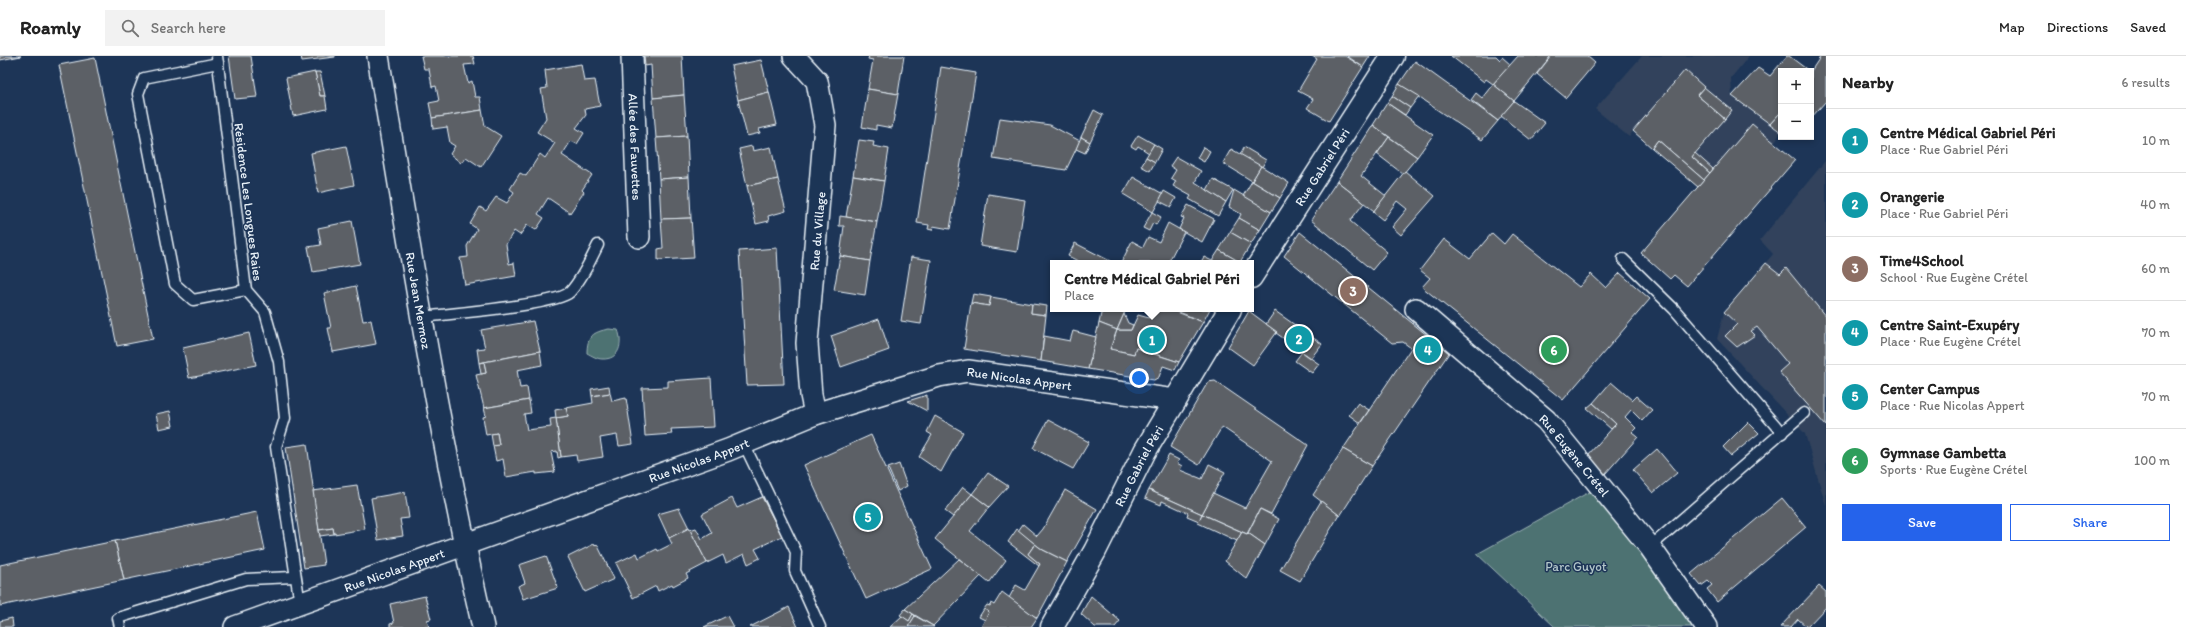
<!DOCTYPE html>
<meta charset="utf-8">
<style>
body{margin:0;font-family:Itim,sans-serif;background:#f2f2f2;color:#222}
.controls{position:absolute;right:12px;top:12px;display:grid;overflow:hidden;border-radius:0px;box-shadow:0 2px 6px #0003}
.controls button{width:36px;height:36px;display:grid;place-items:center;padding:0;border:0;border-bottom:1px solid #e0e0e0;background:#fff;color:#222;font:20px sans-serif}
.you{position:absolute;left:1139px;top:322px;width:14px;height:14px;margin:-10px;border:3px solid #fff;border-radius:50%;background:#1a73e8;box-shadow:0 0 0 6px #1a73e833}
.badge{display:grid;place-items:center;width:26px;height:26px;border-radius:50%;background:#2563eb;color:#fff;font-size:13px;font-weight:700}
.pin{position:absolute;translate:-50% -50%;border:2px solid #fff;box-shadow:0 1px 4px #0006}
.popup{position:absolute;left:1050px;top:204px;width:204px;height:52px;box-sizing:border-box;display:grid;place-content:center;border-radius:0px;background:#fff;filter:drop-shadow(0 1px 3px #0005);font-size:13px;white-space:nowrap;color:#767676}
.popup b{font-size:15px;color:#222}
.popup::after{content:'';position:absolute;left:50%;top:100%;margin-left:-8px;border:8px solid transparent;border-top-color:#fff}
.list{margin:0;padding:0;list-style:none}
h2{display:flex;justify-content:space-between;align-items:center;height:52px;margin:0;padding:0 16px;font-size:17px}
h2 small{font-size:13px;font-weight:400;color:#767676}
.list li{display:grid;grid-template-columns:26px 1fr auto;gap:12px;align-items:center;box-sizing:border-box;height:64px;padding:0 16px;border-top:1px solid #e0e0e0}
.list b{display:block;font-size:15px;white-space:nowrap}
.list p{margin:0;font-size:13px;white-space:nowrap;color:#767676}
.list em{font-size:13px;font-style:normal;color:#767676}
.actions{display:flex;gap:8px;padding:12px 16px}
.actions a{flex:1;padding:9px 0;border:1px solid #2563eb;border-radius:0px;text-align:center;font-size:14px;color:#2563eb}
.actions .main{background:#2563eb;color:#fff}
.icon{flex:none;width:22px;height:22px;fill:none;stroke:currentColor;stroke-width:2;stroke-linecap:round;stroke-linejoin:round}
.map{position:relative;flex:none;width:1826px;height:571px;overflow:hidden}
header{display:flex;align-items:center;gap:24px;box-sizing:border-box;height:56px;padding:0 20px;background:#fff;border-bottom:1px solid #e0e0e0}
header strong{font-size:19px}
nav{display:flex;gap:22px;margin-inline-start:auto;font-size:14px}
.search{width:280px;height:36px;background:#f2f2f2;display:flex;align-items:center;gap:10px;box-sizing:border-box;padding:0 14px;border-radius:0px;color:#767676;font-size:15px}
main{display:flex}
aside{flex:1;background:#fff}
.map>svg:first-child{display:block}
.built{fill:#30425c}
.green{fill:#4e7272;stroke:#9bb2b5}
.building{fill:#5b6066;stroke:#e8f1f8}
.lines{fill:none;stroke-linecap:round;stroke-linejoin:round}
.lane-casing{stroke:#e8f1f8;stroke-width:13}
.street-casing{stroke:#e8f1f8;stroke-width:24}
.secondary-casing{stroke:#e8f1f8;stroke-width:25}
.lane{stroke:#1d3557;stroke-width:10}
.street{stroke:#1d3557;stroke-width:21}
.secondary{stroke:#1d3557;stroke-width:22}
.labels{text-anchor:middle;stroke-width:3;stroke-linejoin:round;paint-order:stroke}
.street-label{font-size:13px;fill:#e8f1f8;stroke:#1d3557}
.park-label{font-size:13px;fill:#b2c5c9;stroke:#1d3557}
</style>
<header>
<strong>Roamly</strong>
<div class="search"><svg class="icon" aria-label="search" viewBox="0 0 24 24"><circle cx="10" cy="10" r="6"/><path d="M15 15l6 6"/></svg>Search here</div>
<nav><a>Map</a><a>Directions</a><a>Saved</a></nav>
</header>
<main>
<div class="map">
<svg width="1826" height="571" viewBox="0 0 1826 571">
<rect width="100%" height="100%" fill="#1d3557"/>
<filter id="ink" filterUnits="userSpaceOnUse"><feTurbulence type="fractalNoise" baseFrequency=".025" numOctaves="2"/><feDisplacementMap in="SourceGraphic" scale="8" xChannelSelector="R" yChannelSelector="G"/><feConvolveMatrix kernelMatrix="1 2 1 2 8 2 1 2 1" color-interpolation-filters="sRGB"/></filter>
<g filter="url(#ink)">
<g class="built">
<path d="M1642,0H1749L1731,22L1732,40L1781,76L1774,87L1795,104L1687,230L1674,219L1670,223L1641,197L1697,131L1633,75L1629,81L1595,53Z"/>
<path d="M1826,104V450L1805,378L1717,283L1724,256L1773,198L1760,184Z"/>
</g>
<g class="green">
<path d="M609,273L618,274C623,287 620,304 602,303C597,303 591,299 587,297C587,280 593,276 609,273Z"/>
<path d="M1591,435L1655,514L1694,571H1555L1477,498Z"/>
</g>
<g class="building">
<path d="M0,0H21L0,4Z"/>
<path d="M229,0H251L257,41L235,43Z"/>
<path d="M301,0H335V1L302,5Z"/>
<path d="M421,0H473L475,8L464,9L468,27L472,25L475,41H480L482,54L432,62L429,47L439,45L436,30L432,31L429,13H424Z"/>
<path d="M644,0H682L684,39L653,42L651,9L645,10Z"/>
<path d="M869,0H904L898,38L868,33L873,4L868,3Z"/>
<path d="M1312,0H1345L1363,11L1329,65L1307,52L1313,43L1298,35L1317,3Z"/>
<path d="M1347,0H1370L1363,11Z"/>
<path d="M1451,0H1496L1500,4L1502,1L1511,9L1493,28L1486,23L1484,26Z"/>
<path d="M1518,0H1551L1514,45L1493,28Z"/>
<path d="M1551,0H1587L1595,7L1566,42L1537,18Z"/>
<path d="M1787,0H1789L1809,15H1781V56L1770,68L1732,40L1758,12L1770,20Z"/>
<path d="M1821,0H1826V45L1811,62V15Z"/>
<path d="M95,2L153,283L117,290L59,9Z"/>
<path d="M761,4L769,36L738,44L731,10Z"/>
<path d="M1415,5L1498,65L1482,84L1399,28Z"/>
<path d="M581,8L584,25L595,24L600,50L585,53L586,59L576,72L584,77L577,88L571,85L562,99L592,119L582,134L584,136L570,157L548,142L538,158L544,162L536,174L527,169L520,179L514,175L506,188L509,208L514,207L516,220L465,229L460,202L468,201L467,190L477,173L470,168L480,151L486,155L496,141L507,147L514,136L510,133L520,117L526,120L540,98L545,102L555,87L537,76L546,62L541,33L547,32L545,14Z"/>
<path d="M941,11L976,17L950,173L933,170L932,174L928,173L929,169L917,167Z"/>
<path d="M1685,14L1704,31L1697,39L1725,63L1692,101L1710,117L1704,124L1658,84L1652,92L1633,75Z"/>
<path d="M315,16H320L325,40H320Z"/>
<path d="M315,16L320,40H325L327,53L293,60L286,22Z"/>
<path d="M1399,28L1419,40L1410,52L1392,40Z"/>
<path d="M1493,28L1514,45L1498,65L1471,44L1476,37L1482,42Z"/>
<path d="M1704,31L1732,54L1725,63L1697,39Z"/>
<path d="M868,33L898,38L892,72L876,69V74L862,71Z"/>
<path d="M769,36L777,69L759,73L760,77L747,80L738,44Z"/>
<path d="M684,39L687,80L656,82L653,42Z"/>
<path d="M1392,40L1410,52L1405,59L1387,47Z"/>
<path d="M1514,45L1545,67L1531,84L1501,60Z"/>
<path d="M1387,47L1433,79L1417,101L1373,69Z"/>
<path d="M482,54L485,70L501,80L481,111L466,101L461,107L450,98L455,90L450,87L447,71L433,73L432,62Z"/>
<path d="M1094,54L1103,59L1090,86L1081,81Z"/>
<path d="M1781,56V76L1770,68Z"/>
<path d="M1000,62L1050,69L1080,85L1066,114L993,103Z"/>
<path d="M1752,68L1795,104L1687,230L1674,219L1670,223L1641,197Z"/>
<path d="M1373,69L1389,81L1361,120L1386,140L1374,155L1337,125Z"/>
<path d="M1138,79L1154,88L1149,97L1138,90L1136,93L1131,90Z"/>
<path d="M687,80L689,121L659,123L656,82Z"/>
<path d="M1081,81L1090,86L1085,97L1076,93Z"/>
<path d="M1389,81L1417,101L1403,118L1377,98Z"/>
<path d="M859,84L874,86L873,90L889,93L884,125L853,120Z"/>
<path d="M1658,84L1704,124L1698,131L1652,92Z"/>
<path d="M1154,88L1162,93L1155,106L1146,101Z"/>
<path d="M346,90L354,129L318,137L311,97Z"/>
<path d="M752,90L753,95L771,91L778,123L747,130L739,93Z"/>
<path d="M1203,91L1210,95L1204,106L1197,102Z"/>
<path d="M1244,91L1266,104L1262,111L1240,99Z"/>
<path d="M1231,93L1261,110L1252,125L1223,107Z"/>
<path d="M1695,97L1713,113L1710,117L1692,101Z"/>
<path d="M1146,101L1155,106L1150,115L1141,110Z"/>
<path d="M1176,101L1201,115L1195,126L1226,146L1218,160L1189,143L1191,140L1173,130L1176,125L1171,122L1176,114L1170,110Z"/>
<path d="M1261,110L1289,127L1280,142L1252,125Z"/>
<path d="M1405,115L1435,140L1401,179L1392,171L1407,153L1397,145L1383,164L1373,156Z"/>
<path d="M853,120L884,125L877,166L846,161Z"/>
<path d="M689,121L691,162L661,163L659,123Z"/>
<path d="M1133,121L1163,138L1153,156L1123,138Z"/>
<path d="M778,123L786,155L768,160L769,165L756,168L747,130Z"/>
<path d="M1213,123L1233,134L1226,146L1207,134Z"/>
<path d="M1252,125L1280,142L1271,156L1243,140Z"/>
<path d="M1337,125L1364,147L1350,165L1387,196L1372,214L1311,164Z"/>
<path d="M1234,134L1271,156L1260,174L1239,162L1241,158L1229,151Z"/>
<path d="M1164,135L1176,142L1171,151L1159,145Z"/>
<path d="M988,138L1025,144L1017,196L980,190Z"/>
<path d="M1188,149L1214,163L1202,186L1179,173L1184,162L1181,161Z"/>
<path d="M1152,156L1161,161L1156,169L1153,167L1149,175L1143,172Z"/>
<path d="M840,160L877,166L870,205L840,200L844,170H839Z"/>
<path d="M691,162L694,202L658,204V193L663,192L661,163Z"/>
<path d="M1239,162L1260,174L1251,188L1230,176Z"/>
<path d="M352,165L360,208L313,216L308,191L321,189L318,172Z"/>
<path d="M1168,167L1184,176L1168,207H1121L1132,185L1143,191L1148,181L1159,186Z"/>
<path d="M1230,176L1251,188L1240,206L1219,194Z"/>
<path d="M1300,176L1449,297L1372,410L1343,393L1411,292L1403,286L1392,287L1284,200Z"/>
<path d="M1492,177L1504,188L1512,178L1579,231L1591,218L1606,232L1620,217L1650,243L1563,344L1422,231L1430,222L1420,214L1444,183L1470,203Z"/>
<path d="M1075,187L1110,205L1109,207H1082L1068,200Z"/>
<path d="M777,192L784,328L747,329L739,195Z"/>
<path d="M1219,194L1240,206L1200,207L1204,201L1212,205Z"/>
<path d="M840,200L870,205L865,239L834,234Z"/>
<path d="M911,201L931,204L921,268L901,265Z"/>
<path d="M1766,207L1780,218L1786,212L1826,261V370L1779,316L1788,308L1757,271L1751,275L1755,279L1737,291L1725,280L1737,268L1724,256Z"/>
<path d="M356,230L363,265L371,264L376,288L333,296L328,272H331L324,237Z"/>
<path d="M973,238L991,241L989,250L971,247Z"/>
<path d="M991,241L1032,248L1031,257L1046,259L1041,305L964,293L971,247L989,250Z"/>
<path d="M1032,248L1047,250L1046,259L1031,257Z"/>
<path d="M1102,253H1126L1117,274L1099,267Z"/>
<path d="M1153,253H1169L1203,266L1179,306L1136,292L1134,298L1110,293L1117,274H1131L1138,259L1149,262Z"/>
<path d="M1172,253H1210L1203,266Z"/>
<path d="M1249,255L1277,276L1253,309L1228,291Z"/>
<path d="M1275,255L1322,288L1311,302L1276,277L1277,276L1266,268Z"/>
<path d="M1124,258L1128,267L1133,269L1131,274H1117Z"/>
<path d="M879,263L889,294L841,311L831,280Z"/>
<path d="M533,265L540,295L479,307L477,293L485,292L481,274Z"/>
<path d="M1099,267L1117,274L1110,293L1134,298L1136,292L1179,306L1175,314L1163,310L1159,321L1154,324L1088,313Z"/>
<path d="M1073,275L1096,281L1088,313L1041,305L1044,280L1070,285Z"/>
<path d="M249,277L256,309L189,322L183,292Z"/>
<path d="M540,295L542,309L517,314L520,332L527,331L529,344L484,352L476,319L486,317L484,306Z"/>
<path d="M1302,296L1319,308L1312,317L1295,305Z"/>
<path d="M484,306L486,317L481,318L479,307Z"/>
<path d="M711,322L714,371L671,373L672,378L645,380L642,332L668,331V325Z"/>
<path d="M1215,325L1308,389L1271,458L1260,453L1247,478L1202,458L1213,437L1245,452L1272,405L1222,371L1199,409L1170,391L1208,326Z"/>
<path d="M1611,326L1632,344L1636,340L1652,354L1642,365L1631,354L1625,361L1636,372L1632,376L1638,381L1605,418L1588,399L1616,368L1593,347Z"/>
<path d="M609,330L610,337L592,340L591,333Z"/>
<path d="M610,337L612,345L626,342L633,388L619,390L617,379L600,382L603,401L577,405L576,399L561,401L556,362L568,360L566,352L593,347L592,340Z"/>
<path d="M927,339V355L908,345Z"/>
<path d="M529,344L531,357L524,358L527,374L551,371L550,363L556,362L561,401L558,402L557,395L551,396L555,416L536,418V416L506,421L503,403L496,405L493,390L499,389L497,377L486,379L483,361L486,360L484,352Z"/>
<path d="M1358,347L1369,354L1360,367L1349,359Z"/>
<path d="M1593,347L1616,368L1611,373L1587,352Z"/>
<path d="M566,352L568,360L556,362L555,354Z"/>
<path d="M170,355L173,370L159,373L156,358Z"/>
<path d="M935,360L963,376L941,416L919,401L932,379L927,376Z"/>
<path d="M1048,364L1089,386L1073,413L1033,392Z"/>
<path d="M1748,366L1759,377L1731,400L1723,391Z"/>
<path d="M497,377L499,389L493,390L491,378Z"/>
<path d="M871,379L932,513L866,543L804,409Z"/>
<path d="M307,388L324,509L304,512L286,391Z"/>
<path d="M1343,393L1372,410L1340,460L1313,439Z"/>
<path d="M1657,393L1677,417L1653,437L1633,414Z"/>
<path d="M1169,399L1179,404L1177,407L1182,410L1180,414L1202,423L1209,408L1225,416L1202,458L1149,434Z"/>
<path d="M899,408L907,430L898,435L888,412Z"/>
<path d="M988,417L1008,430L989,451L972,438Z"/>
<path d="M357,429L365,473L334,478L333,472L319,474L313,435Z"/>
<path d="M963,431L972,438L953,461L945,455Z"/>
<path d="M1065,434L1097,453L1067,506L1043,494L1018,475L1023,468L1037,480L1043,473Z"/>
<path d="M1149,434L1202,458L1199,465L1187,460L1188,457L1162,445L1161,449L1145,442Z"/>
<path d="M405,436L409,462L400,463L403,480L378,484L371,442Z"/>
<path d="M972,438L989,451L970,475L1006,504L989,527L935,483Z"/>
<path d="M762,441L782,480L755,493L760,502L748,508L744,498L726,507L723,499L707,507L690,474L696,472L702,483L712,477L702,458L732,442L737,452Z"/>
<path d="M1782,442L1806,471L1717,546L1707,533L1712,529L1708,525L1701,530L1691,518Z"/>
<path d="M1321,445L1339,459L1300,525L1280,514Z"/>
<path d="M679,452L689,472L669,482L658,458Z"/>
<path d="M1260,453L1279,463L1265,489L1248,477Z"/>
<path d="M257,456L265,494L124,524L115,485Z"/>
<path d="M1202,458L1242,476L1237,485L1198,467Z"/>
<path d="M333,472L334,478L320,480L319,474Z"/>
<path d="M689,472L707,507L686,518L688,522L673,530L672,528L658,535L656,530L633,542L616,507L637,497L639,502L657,493L658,495L672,488L669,482Z"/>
<path d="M1017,473L1035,488L1028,498L1040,508L1039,510L1008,486Z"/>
<path d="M1242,476L1247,478L1248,477L1265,489L1247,523L1225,505Z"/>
<path d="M115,485L124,524L0,550V509Z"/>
<path d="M594,488L595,490L597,488L614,523L585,536L568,501Z"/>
<path d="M1035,488L1043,494L1067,506L1037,562L1009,542L1016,529L1025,534L1040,508L1028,498Z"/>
<path d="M546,500L558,532L523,543L518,530L525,527L519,509Z"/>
<path d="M959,503L981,520L933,570L905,553Z"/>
<path d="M1819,530L1826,536V551L1807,571L1798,563L1791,571H1780Z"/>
<path d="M1002,536L1037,562L1031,571H981L989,556L984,553L987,549L990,550L991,547L994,549Z"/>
<path d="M425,540L431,563L427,564L429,571H390V568L394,567L390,548Z"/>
<path d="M1091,540L1120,565L1115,571H1095L1081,558Z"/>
<path d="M789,551L798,571H750Z"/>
<path d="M905,553L913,558L909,565L900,559Z"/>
<path d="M984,553L989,556L985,564L979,561Z"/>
<path d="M913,558L915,560L908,571H890L902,560L909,565Z"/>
<path d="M727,560L733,571H704Z"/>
<path d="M915,560L933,570L934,571H908Z"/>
<path d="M12,562L13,571H0V565Z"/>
</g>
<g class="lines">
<defs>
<g id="lane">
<path d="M217,0L246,234L265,256L279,306L285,362L276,391L300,548"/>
<path d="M218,7L144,22L138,38L175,228L193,244L246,234"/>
<path d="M1623,203L1674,253L1782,377"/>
<path d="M423,261C446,258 558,249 570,236C582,223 590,205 598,189"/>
<path d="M744,388L796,496L795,515L820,571"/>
<path d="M1650,491L1804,357"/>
<path d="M120,571L118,562L246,523L294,521"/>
</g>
<g id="street">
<path id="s1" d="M378,0C409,190 440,383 483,571"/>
<path id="s2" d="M632,0L639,181"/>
<path d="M794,0L817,25L825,69L807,287L811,339L815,358"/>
<path id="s3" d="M1416,253L1546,364L1650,491L1706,571"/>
<path id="s4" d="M235,571L728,394L815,358L939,320L968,315L1175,344"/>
</g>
<g id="secondary">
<path id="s5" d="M1251,221L1393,0"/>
<path id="s6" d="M1052,571L1095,495L1145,395L1230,253"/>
</g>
</defs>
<use href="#lane" class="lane-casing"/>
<use href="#street" class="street-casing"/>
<use href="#secondary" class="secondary-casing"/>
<use href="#lane" class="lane"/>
<use href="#street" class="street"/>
<use href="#secondary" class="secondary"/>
</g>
</g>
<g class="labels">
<g class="street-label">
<text dy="5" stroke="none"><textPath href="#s2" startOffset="91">Allée des Fauvettes</textPath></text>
<text dy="5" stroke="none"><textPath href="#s5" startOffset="131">Rue Gabriel Péri</textPath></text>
<text transform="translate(249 146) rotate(83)" y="5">Résidence Les Longues Raies</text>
<text transform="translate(817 175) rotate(-85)" y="5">Rue du Village</text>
<text dy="5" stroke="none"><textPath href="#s1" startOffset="248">Rue Jean Mermoz</textPath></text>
<text dy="5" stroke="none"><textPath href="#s4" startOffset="829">Rue Nicolas Appert</textPath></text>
<text dy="5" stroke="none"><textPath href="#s3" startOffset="216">Rue Eugène Crétel</textPath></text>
<text dy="5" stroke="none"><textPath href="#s4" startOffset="493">Rue Nicolas Appert</textPath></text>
<text dy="5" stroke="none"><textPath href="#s6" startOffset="183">Rue Gabriel Péri</textPath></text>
<text dy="5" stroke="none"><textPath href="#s4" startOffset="169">Rue Nicolas Appert</textPath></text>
</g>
<g class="park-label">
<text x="1576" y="515">Parc Guyot</text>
</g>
</g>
</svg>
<div class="controls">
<button>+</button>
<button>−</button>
</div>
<div class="you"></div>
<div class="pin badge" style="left:1152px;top:284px;background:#0f9aa8">1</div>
<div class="popup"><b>Centre Médical Gabriel Péri</b>Place</div>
<div class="pin badge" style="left:1299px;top:283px;background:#0f9aa8">2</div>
<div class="pin badge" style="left:1353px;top:235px;background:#8d6e63">3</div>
<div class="pin badge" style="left:1428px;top:294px;background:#0f9aa8">4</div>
<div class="pin badge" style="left:868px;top:461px;background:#0f9aa8">5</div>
<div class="pin badge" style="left:1554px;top:294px;background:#2e9e5b">6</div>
</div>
<aside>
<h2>Nearby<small>6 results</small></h2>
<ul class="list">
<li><span class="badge" style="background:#0f9aa8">1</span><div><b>Centre Médical Gabriel Péri</b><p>Place · Rue Gabriel Péri</p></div><em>10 m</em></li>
<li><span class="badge" style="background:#0f9aa8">2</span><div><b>Orangerie</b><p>Place · Rue Gabriel Péri</p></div><em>40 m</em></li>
<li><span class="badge" style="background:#8d6e63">3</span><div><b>Time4School</b><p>School · Rue Eugène Crétel</p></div><em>60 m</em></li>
<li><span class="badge" style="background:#0f9aa8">4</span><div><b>Centre Saint-Exupéry</b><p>Place · Rue Eugène Crétel</p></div><em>70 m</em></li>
<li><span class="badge" style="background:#0f9aa8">5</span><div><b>Center Campus</b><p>Place · Rue Nicolas Appert</p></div><em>70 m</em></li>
<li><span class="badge" style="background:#2e9e5b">6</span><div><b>Gymnase Gambetta</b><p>Sports · Rue Eugène Crétel</p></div><em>100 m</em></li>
</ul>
<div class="actions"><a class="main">Save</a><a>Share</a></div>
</aside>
</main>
